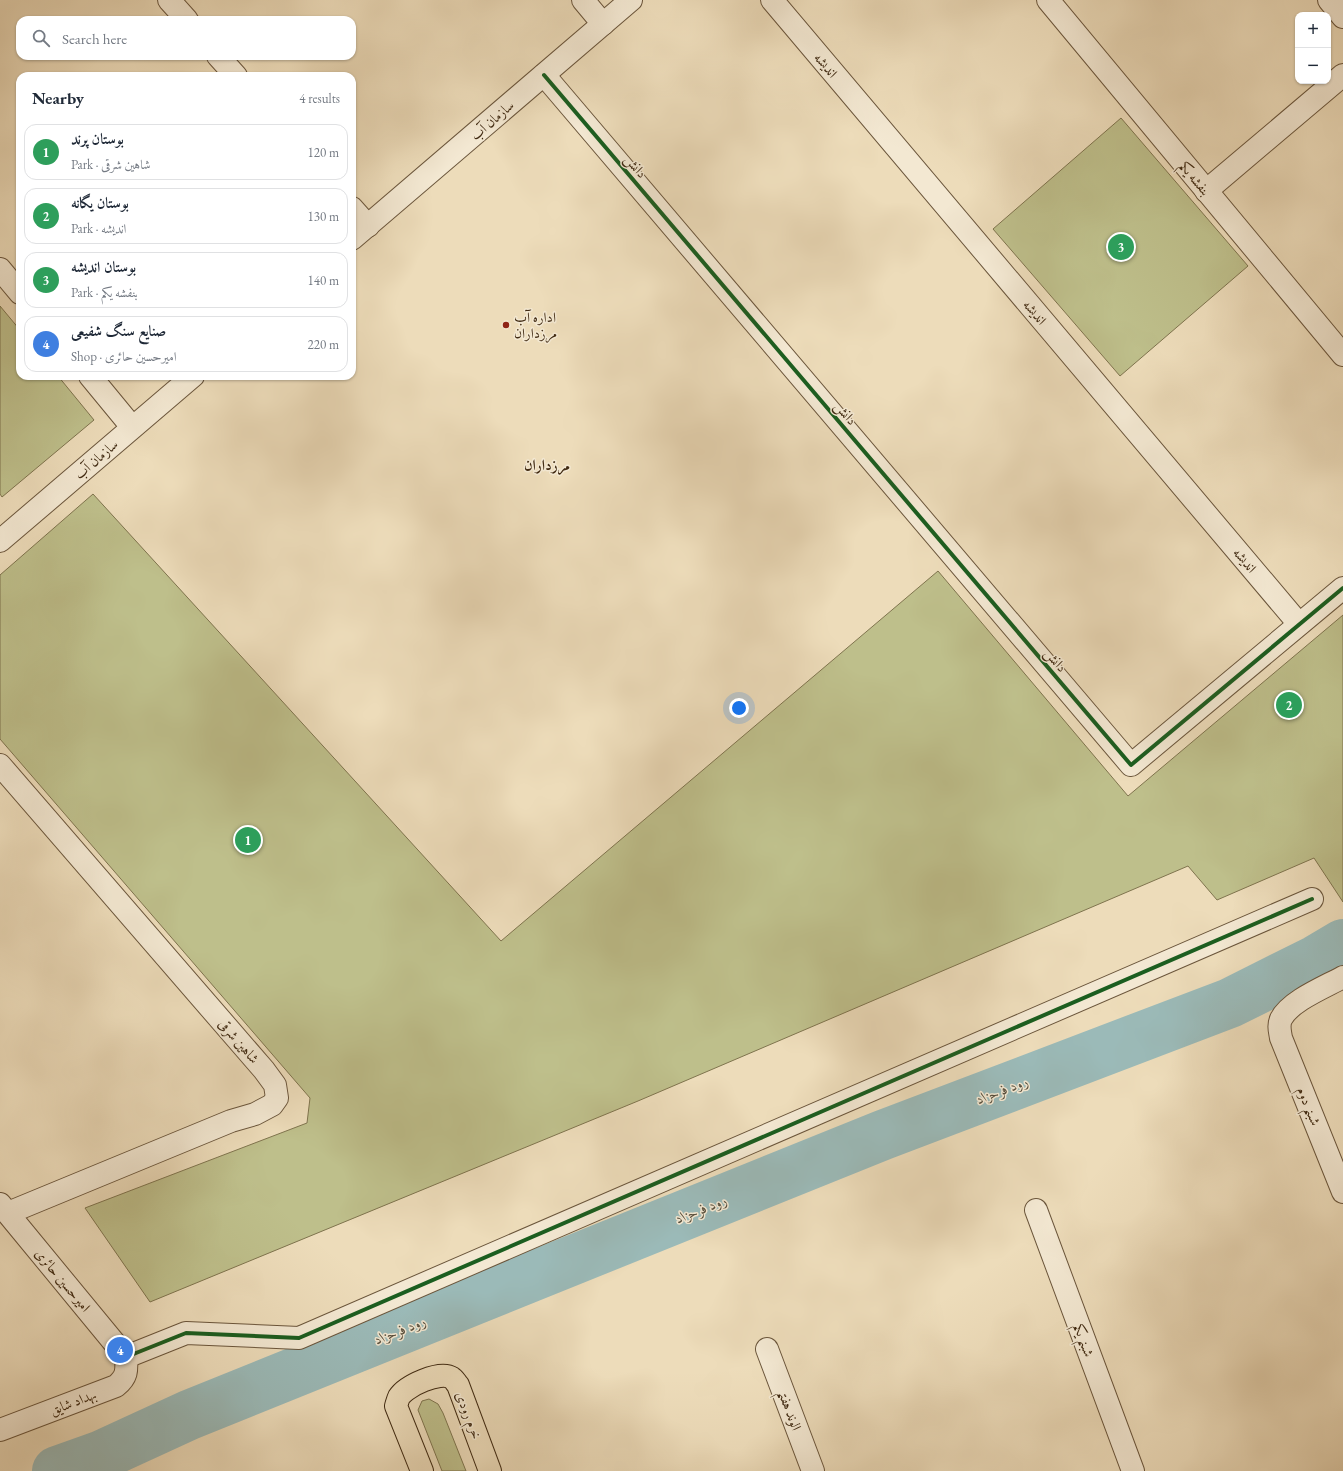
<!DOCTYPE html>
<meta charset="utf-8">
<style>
body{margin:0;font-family:"EB Garamond",Amiri,serif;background:#f2f2f3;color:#1f2937}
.controls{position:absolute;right:12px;top:12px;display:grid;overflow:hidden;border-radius:8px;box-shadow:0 1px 3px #0004}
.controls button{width:36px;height:36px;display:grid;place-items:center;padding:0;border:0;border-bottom:1px solid #e0e1e3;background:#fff;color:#1f2937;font:20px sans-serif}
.you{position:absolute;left:739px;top:708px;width:14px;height:14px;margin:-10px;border:3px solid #fff;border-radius:50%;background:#1a73e8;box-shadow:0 0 0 6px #1a73e833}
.badge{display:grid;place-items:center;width:26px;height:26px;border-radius:50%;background:#b45309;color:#fff;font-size:13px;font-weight:700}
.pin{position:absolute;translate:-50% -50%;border:2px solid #fff;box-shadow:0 1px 4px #0006}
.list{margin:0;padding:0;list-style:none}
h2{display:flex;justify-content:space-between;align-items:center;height:52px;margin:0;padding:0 16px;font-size:17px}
h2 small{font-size:13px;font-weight:400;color:#747a83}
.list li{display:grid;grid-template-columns:26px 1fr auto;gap:12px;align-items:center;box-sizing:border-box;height:56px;margin:0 8px 8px;padding:0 8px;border:1px solid #e0e1e3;border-radius:12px}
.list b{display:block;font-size:15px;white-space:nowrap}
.list p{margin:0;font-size:13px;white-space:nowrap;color:#747a83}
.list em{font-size:13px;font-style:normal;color:#747a83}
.icon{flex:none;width:22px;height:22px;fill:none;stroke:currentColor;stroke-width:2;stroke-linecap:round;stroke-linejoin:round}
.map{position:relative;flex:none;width:1343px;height:1471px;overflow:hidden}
.search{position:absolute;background:#fff;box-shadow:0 1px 3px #0004;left:16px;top:16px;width:340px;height:44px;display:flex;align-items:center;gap:10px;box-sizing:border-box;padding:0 14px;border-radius:12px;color:#747a83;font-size:15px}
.panel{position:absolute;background:#fff;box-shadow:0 1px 3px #0004;left:16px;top:72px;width:340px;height:308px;border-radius:12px}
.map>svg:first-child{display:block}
.green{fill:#bebf8b;stroke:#7f744e}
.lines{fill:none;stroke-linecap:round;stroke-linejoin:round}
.river{stroke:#9bbab8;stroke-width:50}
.minor-casing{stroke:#6b563c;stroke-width:24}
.major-casing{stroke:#402a12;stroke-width:24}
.minor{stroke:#f3e8d2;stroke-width:22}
.major{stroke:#eddcba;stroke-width:22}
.cycleway-casing{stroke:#f3e8d2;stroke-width:6}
.cycleway{stroke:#1b5e20;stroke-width:4}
.poi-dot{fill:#8f2418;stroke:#f3e8d2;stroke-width:1.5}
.labels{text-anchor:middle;stroke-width:3;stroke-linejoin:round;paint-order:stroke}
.street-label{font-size:14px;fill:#402a12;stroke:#f3e8d2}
.poi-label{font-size:14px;fill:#402a12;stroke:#f3e8d2;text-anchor:start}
.neighbourhood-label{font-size:15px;font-weight:bold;fill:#402a12;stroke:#f3e8d2}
.water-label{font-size:15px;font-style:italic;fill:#574e3c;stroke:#f3e8d2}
</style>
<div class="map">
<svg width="1343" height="1471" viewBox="0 0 1343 1471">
<rect width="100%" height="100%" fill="#eddcba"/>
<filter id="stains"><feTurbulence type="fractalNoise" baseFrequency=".005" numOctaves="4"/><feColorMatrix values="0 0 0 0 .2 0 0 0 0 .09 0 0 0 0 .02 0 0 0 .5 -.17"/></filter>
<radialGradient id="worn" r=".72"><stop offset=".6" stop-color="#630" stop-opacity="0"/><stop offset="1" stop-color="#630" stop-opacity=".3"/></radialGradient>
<g class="green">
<path d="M1121,118L1248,266L1120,376L993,229Z"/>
<path d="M0,306L20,330V376H58L94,420L2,497L0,494Z"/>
<path d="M93,494L501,941L938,571L1128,796L1343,615V902L1314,858L1217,900L1188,866L638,1101L150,1302L85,1208L307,1123L310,1098L0,739V575Z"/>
<path d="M429,1399L438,1404L443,1413L466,1471H442L418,1410L422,1401Z"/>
</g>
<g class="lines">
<path class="river" d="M57,1471L102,1455L189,1415L883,1135L1230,1003L1316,960L1343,944"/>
<defs>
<g id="minor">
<path d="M169,0L187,20"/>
<path d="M583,0L603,24"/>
<path d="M772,0L1299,624"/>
<path d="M1048,0L1343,355"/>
<path d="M1329,0L1343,17"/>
<path d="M218,56L236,76"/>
<path d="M544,75L1131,765L1343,588"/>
<path d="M1206,191L1343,75"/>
<path d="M352,208L368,226"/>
<path d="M352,239L631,0"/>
<path d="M0,269L20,293"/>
<path d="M90,376L132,427"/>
<path d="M0,541L193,376"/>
<path d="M0,765L264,1070L275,1085L277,1098L272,1105L255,1114L231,1121L8,1213"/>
<path d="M1343,977C1325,987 1290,1001 1281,1019C1278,1026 1280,1031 1281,1038L1343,1192"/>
<path d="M0,1204L126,1357"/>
<path d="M1036,1210L1133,1471"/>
<path d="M767,1349L813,1471"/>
<path d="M126,1357L186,1333L299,1338L1312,899"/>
<path d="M0,1430L116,1386C127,1377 127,1371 126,1357"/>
</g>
<path id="major" d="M422,1471L396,1406C397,1403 398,1399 399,1397C406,1386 440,1370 452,1378C454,1379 456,1383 458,1385L490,1471"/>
</defs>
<use href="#minor" class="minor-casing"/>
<use href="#major" class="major-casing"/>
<use href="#minor" class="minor"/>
<use href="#major" class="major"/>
<defs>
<g id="cycleway">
<path d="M544,75L1131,765L1343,588"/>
<path d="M126,1357L186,1333L299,1338L1312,899"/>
</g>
</defs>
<use href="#cycleway" class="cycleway-casing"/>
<use href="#cycleway" class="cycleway"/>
</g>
<circle class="poi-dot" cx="506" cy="325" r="4"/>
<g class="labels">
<g class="street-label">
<text transform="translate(826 65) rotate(50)" y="5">اندیشه</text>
<text transform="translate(492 120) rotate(-41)" y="5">سازمان آب</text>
<text transform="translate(636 166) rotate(50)" y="5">دانش</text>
<text transform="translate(1195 178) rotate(50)" y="5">بنفشه یکم</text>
<text transform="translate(1035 312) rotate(50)" y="5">اندیشه</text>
<text transform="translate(846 413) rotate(50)" y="5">دانش</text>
<text transform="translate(96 459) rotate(-41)" y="5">سازمان آب</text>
<text transform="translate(1245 560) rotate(50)" y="5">اندیشه</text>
<text transform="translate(1056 660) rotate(50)" y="5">دانش</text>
<text transform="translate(239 1041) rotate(49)" y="5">شاهین شرقی</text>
<text transform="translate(1309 1106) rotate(68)" y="5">شبنم دوم</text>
<text transform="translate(63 1280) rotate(50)" y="5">امیرحسین حائری</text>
<text transform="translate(1084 1340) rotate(70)" y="5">شبنم یکم</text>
<text transform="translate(73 1402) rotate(-21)" y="5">بهداد شایق</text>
<text transform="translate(790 1410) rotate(69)" y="5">الوند هفتم</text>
<text transform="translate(469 1415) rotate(69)" y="5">خرم رودی</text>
</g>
<g class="poi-label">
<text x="514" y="322">اداره آب<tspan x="514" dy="16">مرزداران</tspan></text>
</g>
<g class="neighbourhood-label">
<text x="547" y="470">مرزداران</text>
</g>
<g class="water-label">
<text transform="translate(1002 1090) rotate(-21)" y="5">رود فرحزاد</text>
<text transform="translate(701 1209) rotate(-22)" y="5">رود فرحزاد</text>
<text transform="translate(400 1330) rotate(-22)" y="5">رود فرحزاد</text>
</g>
</g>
<rect width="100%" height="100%" filter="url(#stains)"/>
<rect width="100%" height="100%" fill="url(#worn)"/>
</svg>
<div class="controls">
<button>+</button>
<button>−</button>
</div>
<div class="you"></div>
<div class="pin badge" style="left:248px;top:840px;background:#2e9e5b">1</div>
<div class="pin badge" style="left:1289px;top:705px;background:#2e9e5b">2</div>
<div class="pin badge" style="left:1121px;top:247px;background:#2e9e5b">3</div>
<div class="pin badge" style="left:120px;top:1350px;background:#3f7fe0">4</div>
<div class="search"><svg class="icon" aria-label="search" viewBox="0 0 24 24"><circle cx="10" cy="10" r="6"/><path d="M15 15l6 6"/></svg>Search here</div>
<section class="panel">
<h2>Nearby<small>4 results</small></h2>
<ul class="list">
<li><span class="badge" style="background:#2e9e5b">1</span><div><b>بوستان پرند</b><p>Park · شاهین شرقی</p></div><em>120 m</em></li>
<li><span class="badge" style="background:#2e9e5b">2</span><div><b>بوستان یگانه</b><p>Park · اندیشه</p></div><em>130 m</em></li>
<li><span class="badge" style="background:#2e9e5b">3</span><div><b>بوستان اندیشه</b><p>Park · بنفشه یکم</p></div><em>140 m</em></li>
<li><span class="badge" style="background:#3f7fe0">4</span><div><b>صنایع سنگ شفیعی</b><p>Shop · امیرحسین حائری</p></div><em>220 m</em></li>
</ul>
</section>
</div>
